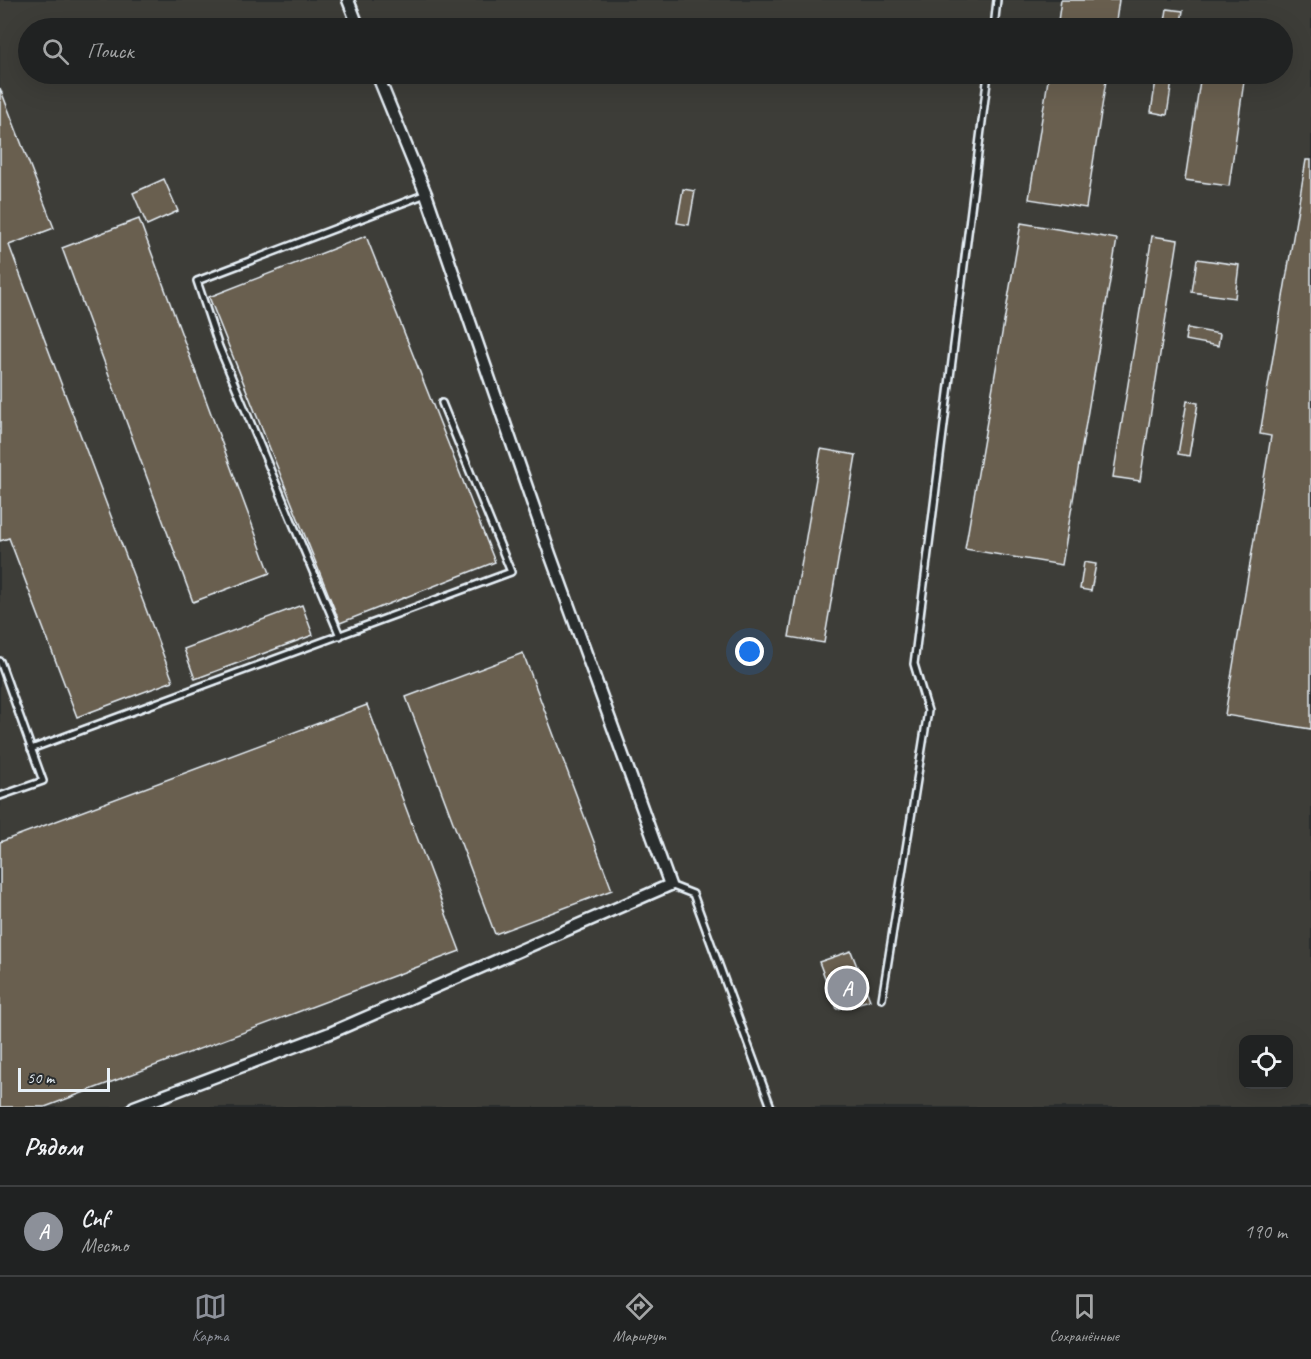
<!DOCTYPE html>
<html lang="ru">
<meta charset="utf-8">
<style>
body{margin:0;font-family:Caveat,sans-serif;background:#282a2a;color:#f1f3f6}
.controls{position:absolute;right:18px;bottom:18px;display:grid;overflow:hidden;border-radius:12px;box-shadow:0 6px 24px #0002}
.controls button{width:54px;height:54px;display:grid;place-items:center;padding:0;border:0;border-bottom:2px solid #3d3f40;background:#202222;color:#f1f3f6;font:30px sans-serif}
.scale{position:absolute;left:18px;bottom:15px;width:92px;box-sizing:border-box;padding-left:6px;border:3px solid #e8f1f8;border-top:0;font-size:16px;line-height:21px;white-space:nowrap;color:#e8f1f8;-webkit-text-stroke:4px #2a2d2e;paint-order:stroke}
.you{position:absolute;left:750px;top:652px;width:21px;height:21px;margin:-15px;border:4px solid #fff;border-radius:50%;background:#1a73e8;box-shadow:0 0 0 9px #1a73e833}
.badge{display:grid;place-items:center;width:39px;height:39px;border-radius:50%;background:#8c9099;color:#fff;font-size:20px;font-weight:700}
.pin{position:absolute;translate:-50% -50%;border:3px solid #fff;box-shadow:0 2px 6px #0006}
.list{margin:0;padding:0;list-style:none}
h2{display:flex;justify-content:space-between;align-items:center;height:78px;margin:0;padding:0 24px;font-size:26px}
h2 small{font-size:20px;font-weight:400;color:#a2a4a5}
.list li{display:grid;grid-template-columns:39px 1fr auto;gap:18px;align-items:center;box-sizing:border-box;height:90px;padding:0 24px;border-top:2px solid #3d3f40}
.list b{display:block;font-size:22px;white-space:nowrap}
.list p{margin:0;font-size:20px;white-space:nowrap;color:#a2a4a5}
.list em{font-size:20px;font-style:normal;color:#a2a4a5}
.icon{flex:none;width:33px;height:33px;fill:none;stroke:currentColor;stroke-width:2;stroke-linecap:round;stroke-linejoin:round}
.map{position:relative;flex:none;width:1311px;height:1107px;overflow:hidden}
.search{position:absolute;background:#202222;box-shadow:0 6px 24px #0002;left:18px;right:18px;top:18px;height:66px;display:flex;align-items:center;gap:15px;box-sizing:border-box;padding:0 21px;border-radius:33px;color:#a2a4a5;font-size:22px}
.sheet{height:168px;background:#202222}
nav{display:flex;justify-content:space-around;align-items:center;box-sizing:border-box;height:84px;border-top:2px solid #3d3f40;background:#202222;font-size:16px;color:#a2a4a5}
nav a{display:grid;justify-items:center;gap:3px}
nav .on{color:#8c9099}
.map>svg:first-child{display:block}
.built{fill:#3d3c38;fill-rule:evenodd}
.building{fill:#695e50;stroke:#e8f1f8;stroke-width:1.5}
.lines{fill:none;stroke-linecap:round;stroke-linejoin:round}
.lane-casing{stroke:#e8f1f8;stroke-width:10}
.street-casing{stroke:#e8f1f8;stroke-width:15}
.lane{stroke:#2a2d2e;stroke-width:5}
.street{stroke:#2a2d2e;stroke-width:10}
</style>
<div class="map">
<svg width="1311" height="1107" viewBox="0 0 1311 1107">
<rect width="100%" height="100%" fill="#2a2d2e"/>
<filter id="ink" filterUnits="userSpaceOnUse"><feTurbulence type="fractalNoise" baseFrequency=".0167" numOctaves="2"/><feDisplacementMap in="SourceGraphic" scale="12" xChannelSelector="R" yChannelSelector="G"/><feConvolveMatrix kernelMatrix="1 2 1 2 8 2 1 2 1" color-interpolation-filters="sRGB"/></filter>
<g filter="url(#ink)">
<path class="built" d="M0,0H1311V1107H0ZM28,28H1282V74H28ZM1244,1040H1288V1084H1244Z"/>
<g class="building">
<path d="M1061,0H1119L1115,28H1057Z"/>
<path d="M1167,9L1183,11L1180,28H1164Z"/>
<path d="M1049,74H1107L1086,208L1029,199Z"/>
<path d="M1157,74H1173L1167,115L1151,112Z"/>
<path d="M1201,74H1245L1229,186L1185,180Z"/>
<path d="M0,88L54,228L9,245L173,681L77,717L9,538L0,541Z"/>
<path d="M1306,160H1311V729L1225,715L1271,436L1260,434Z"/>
<path d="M164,179L178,211L147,225L133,193Z"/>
<path d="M683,189L695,191L689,225L677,223Z"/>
<path d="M139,219L270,573L193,602L62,248Z"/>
<path d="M1021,223L1117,239L1062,565L965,549Z"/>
<path d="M366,236L495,562L340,623L209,297Z"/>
<path d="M1152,236L1178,240L1140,481L1113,477Z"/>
<path d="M1197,259L1239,265L1235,298L1192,292Z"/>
<path d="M1187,328L1220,334L1218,346L1185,340Z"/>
<path d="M1187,401L1198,403L1189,456L1178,454Z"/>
<path d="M821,449L856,455L824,643L789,637Z"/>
<path d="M1084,562L1096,564L1091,591L1080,589Z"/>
<path d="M302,605L313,635L195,679L184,649Z"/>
<path d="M523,653L612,890L495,934L406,697Z"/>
<path d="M367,705L460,951L45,1107H0V842Z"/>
<path d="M851,951L870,1000L837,1009L819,962Z"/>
</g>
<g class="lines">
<defs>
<g id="lane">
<path d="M994,28L997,0"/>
<path d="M340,636L219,347L197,281L426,194"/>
<path d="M0,661L43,781L0,796"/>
<path d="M31,749L511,572L442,403"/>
<path d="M670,885L693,894L771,1107"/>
<path d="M882,999L928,711L914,664L988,74"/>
</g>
<g id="street">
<path d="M348,0L359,28"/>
<path d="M134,1107L330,1033L670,885L550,554L426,194L377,74"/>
</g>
</defs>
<use href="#lane" class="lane-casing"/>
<use href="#street" class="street-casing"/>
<use href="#lane" class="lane"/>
<use href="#street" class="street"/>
</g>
</g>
</svg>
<div class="controls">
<button><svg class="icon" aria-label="locate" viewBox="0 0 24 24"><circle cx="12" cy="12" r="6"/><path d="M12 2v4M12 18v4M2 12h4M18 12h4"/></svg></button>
</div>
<div class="scale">50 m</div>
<div class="you"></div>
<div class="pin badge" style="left:847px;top:988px">A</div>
<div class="search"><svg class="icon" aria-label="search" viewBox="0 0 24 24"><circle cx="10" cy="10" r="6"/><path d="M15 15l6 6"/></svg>Поиск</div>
</div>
<section class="sheet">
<h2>Рядом<small></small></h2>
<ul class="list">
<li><span class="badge">A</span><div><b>Cnf</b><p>Место</p></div><em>190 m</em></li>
</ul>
</section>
<nav>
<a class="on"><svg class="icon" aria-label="map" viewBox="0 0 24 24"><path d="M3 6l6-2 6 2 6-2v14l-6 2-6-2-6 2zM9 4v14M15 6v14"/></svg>Карта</a>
<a><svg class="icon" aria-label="directions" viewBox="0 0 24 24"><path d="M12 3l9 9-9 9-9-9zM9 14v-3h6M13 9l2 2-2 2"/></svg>Маршрут</a>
<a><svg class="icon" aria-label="saved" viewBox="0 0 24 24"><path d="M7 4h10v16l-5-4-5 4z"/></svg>Сохранённые</a>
</nav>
